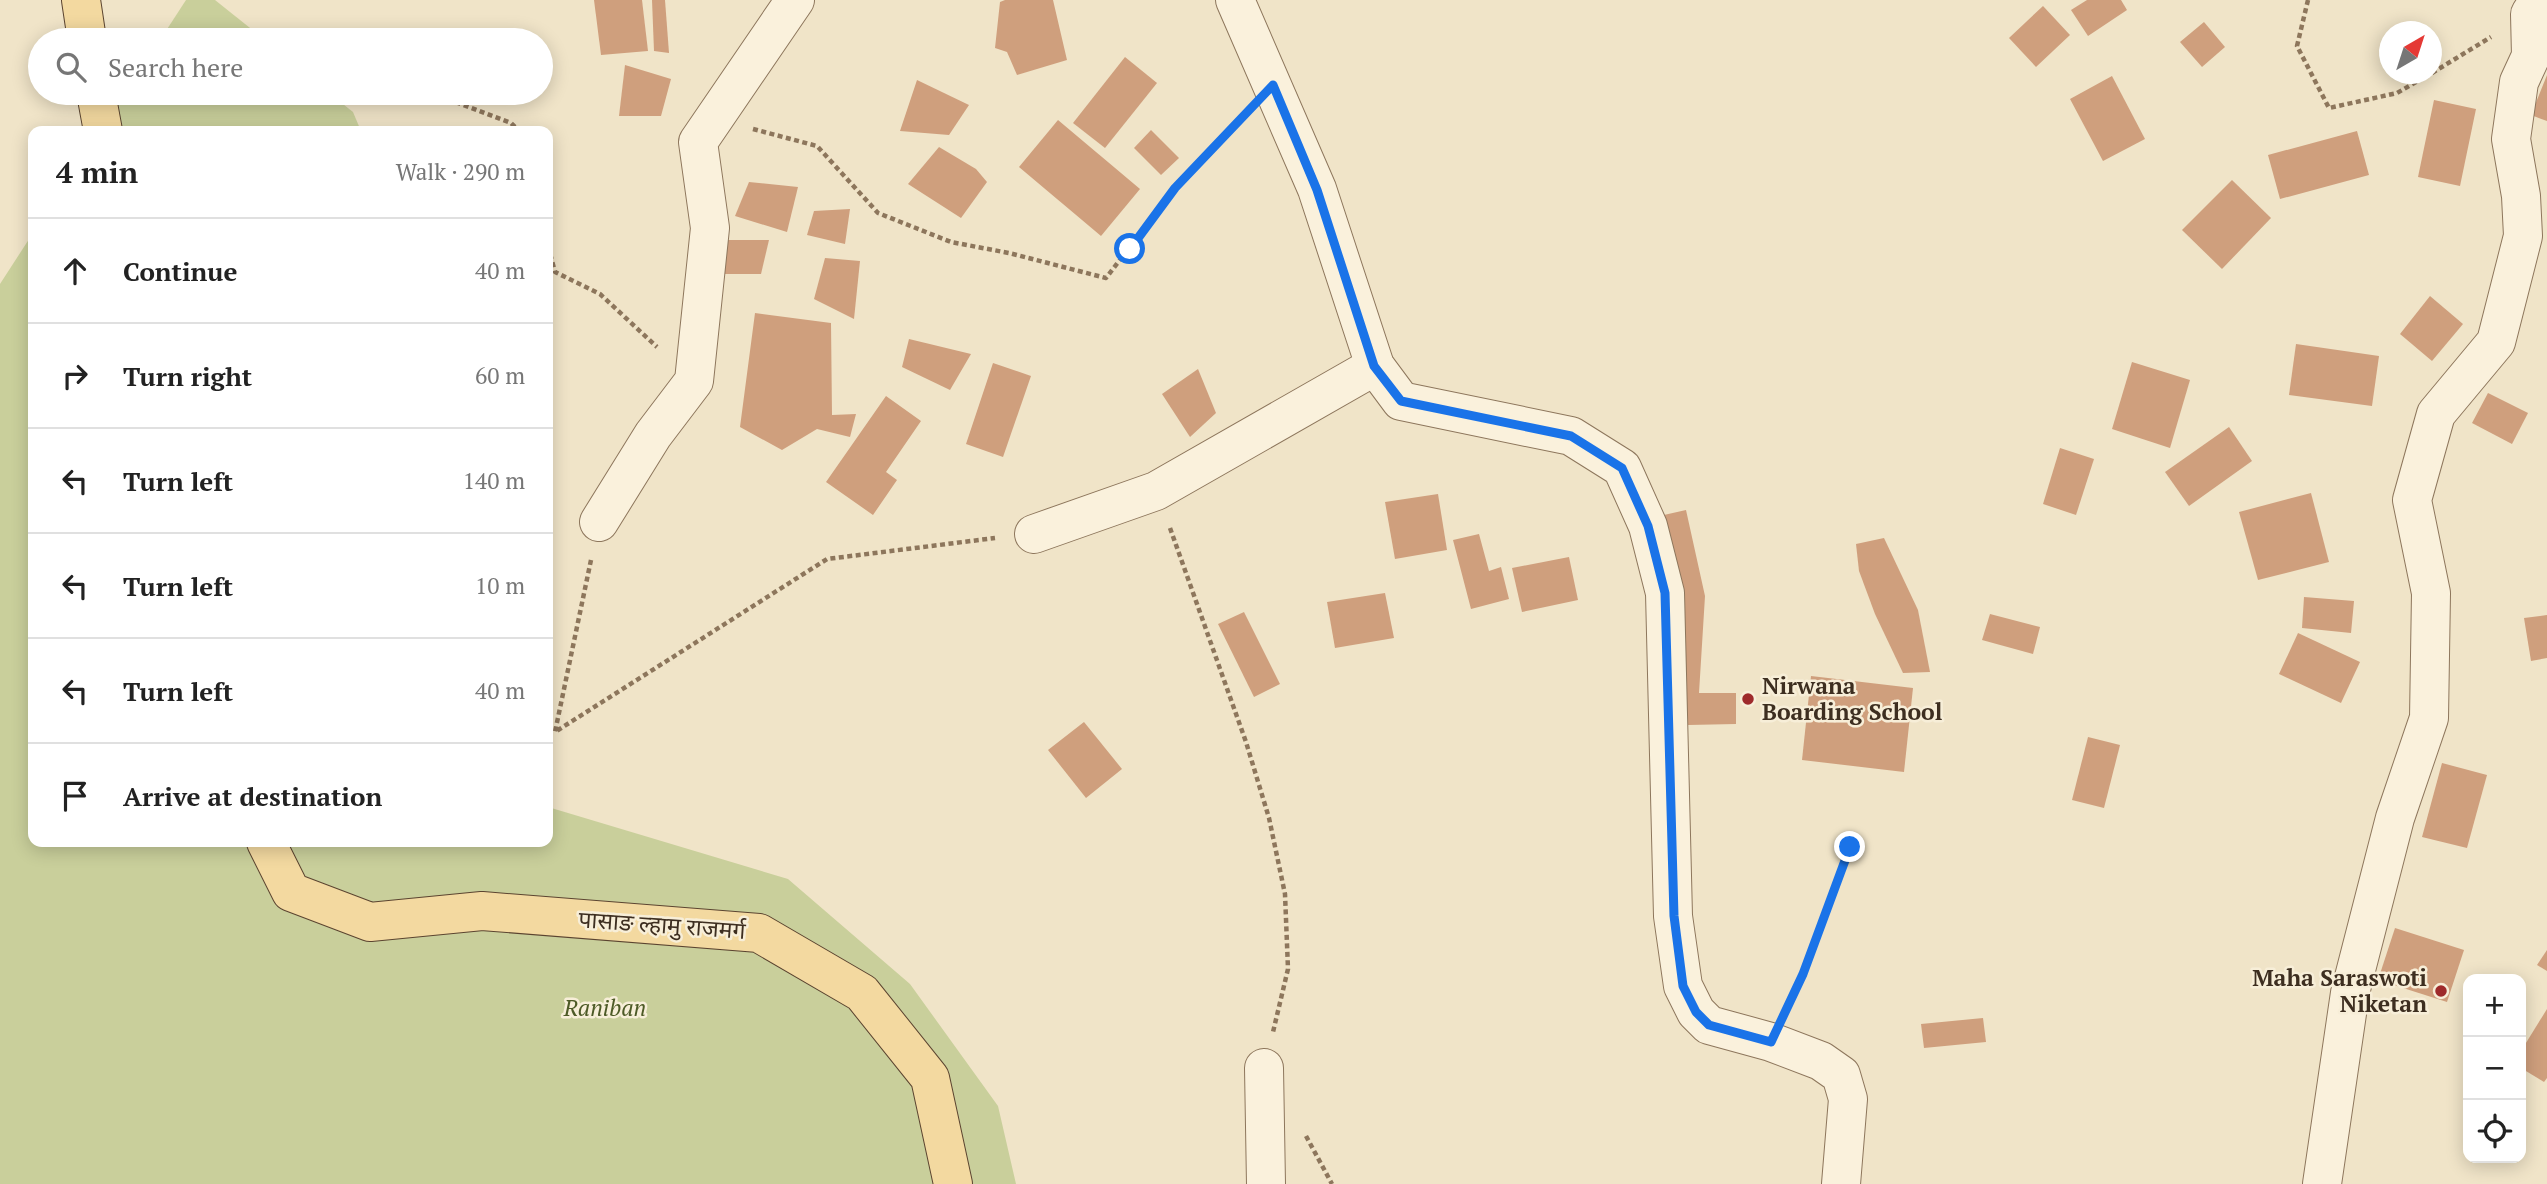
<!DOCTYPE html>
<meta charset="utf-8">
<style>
body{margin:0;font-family:"PT Serif","Noto Sans Devanagari",serif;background:#f2f2f2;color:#222}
.controls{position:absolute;right:21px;bottom:21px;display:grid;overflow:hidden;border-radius:14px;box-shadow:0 4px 18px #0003}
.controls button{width:63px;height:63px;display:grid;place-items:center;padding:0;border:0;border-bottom:2px solid #e0e0e0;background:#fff;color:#222;font:35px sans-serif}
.compass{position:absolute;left:2379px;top:21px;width:63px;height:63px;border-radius:50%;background:#fff;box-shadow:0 4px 18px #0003;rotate:39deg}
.stop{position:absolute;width:21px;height:21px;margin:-16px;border:5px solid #1a73e8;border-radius:50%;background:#fff}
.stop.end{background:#1a73e8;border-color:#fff;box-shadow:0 2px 7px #0008}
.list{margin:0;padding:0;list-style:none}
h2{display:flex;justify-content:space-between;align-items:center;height:91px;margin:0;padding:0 28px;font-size:30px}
h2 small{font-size:23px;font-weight:400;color:#767676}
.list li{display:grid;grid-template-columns:46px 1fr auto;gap:21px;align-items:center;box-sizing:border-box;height:105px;padding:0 28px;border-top:2px solid #e0e0e0}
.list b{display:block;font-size:26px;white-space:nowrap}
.list em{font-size:23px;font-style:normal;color:#767676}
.icon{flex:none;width:38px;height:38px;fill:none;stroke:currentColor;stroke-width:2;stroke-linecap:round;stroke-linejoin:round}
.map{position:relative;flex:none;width:2547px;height:1184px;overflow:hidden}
.search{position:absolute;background:#fff;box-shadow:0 4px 18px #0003;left:28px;top:28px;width:525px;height:77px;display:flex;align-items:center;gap:18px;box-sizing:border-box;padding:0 24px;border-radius:38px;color:#767676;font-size:26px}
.panel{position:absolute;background:#fff;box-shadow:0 4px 18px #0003;left:28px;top:126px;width:525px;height:721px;border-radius:14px}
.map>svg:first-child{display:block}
.green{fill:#c9cf9b}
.building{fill:#cf9f7d}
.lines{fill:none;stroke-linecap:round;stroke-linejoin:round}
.minor-casing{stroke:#8d765c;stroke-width:40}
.primary-casing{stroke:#5b4430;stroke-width:40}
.path{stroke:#8d765c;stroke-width:4.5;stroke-dasharray:5 3.5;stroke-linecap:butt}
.minor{stroke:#faf1dc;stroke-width:38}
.primary{stroke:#f3d9a0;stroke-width:38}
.route{stroke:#1a73e8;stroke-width:9}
.poi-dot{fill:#9e2a2b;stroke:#f7eed8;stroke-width:2.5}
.labels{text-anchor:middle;stroke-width:5;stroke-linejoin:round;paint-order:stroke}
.poi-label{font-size:23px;font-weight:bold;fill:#3d2e20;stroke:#f7eed8;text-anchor:start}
.street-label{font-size:23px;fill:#3d2e20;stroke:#f7eed8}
.park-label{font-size:23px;font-style:italic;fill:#4d5a26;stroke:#f7eed8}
</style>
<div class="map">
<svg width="2547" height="1184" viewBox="0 0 2547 1184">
<rect width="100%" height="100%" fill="#f0e4c8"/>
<g class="green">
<path d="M186,0H215L265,40H160Z"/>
<path d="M125,93H329L353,112L361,131H100Z"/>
<path d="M33,233V842H548V807L788,879L910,984L998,1106L1016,1184H0V284Z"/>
</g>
<g class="building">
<path d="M594,0H642L648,51L601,55Z"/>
<path d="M652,0H665L669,53L654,51Z"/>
<path d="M1005,0H1053L1067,60L1017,75L1007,52L995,48L1000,2Z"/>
<path d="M2087,0H2121L2127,10L2088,36L2071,10Z"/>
<path d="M2043,6L2070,35L2036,67L2009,38Z"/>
<path d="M2204,22L2225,47L2202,67L2180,42Z"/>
<path d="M1125,57L1157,83L1105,148L1073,123Z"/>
<path d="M625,65L671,79L661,116H619Z"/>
<path d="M2547,75V121L2531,115Z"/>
<path d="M2112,76L2145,139L2103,161L2070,99Z"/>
<path d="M917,80L969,105L949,135L900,131Z"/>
<path d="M2434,100L2476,109L2460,186L2418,177Z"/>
<path d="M1058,120L1140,189L1101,236L1019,167Z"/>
<path d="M1151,130L1179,158L1161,175L1134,148Z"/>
<path d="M2357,131L2369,175L2280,199L2268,155Z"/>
<path d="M939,147L976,169L987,182L961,218L908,184Z"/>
<path d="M2232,180L2271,218L2222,269L2182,230Z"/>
<path d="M749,182L798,187L787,232L735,216Z"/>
<path d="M850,209L845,244L807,235L814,211Z"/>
<path d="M724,240H769L761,274H725Z"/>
<path d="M825,258L860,261L854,319L814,299Z"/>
<path d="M2430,296L2463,324L2432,361L2400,334Z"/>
<path d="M755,313L831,323L832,415L856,414L850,437L817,429L782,450L740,427Z"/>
<path d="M909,339L971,354L950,390L902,367Z"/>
<path d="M2296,344L2379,356L2372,406L2289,395Z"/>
<path d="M2132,362L2190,380L2170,448L2112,429Z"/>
<path d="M993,363L1031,376L1003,457L966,444Z"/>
<path d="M1198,369L1216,413L1190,437L1162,394Z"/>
<path d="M2488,393L2528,413L2512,444L2472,423Z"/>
<path d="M886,396L921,421L886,472L897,480L873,515L826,482Z"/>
<path d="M2229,427L2252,461L2189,506L2165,472Z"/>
<path d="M2060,448L2094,459L2076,515L2043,504Z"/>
<path d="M2311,493L2329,562L2258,580L2239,512Z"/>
<path d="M1438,494L1447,550L1395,559L1385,502Z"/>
<path d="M1686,510L1705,596L1699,693H1736V724L1688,725L1679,602L1655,517Z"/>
<path d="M1479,534L1489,571L1501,567L1509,599L1471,609L1453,540Z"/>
<path d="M1884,538L1918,610L1930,672L1903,673L1875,614L1859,571L1856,544Z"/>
<path d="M1569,557L1578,600L1522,612L1512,568Z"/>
<path d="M1385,593L1394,638L1335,648L1327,602Z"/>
<path d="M2304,597L2354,601L2351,633L2302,628Z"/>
<path d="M1244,612L1280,684L1254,697L1218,624Z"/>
<path d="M1990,614L2040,627L2033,654L1982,640Z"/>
<path d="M2547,615V658L2531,661L2524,618Z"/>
<path d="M2298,633L2360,662L2341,703L2279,674Z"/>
<path d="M1811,676L1913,688L1904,772L1802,760Z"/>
<path d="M1084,722L1122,769L1086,798L1048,750Z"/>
<path d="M2088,737L2120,745L2104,808L2072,800Z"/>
<path d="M2442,763L2487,775L2467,848L2422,837Z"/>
<path d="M2395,928L2464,950L2447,1002L2378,980Z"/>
<path d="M2547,950V971L2537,965Z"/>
<path d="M2547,1009V1078L2544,1082L2521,1068V1051Z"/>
<path d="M1983,1018L1986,1042L1924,1048L1921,1024Z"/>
</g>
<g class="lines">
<defs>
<g id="minor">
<path d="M1235,0L1317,189L1375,366L1401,401L1571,436L1622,468L1648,526L1665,593L1673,916L1683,986L1696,1012L1709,1025L1771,1042L1821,1061L1841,1075L1848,1099L1841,1184"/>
<path d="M599,522L653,435L694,381L710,228L698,142L795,0"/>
<path d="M1034,534L1156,491L1375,366"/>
<path d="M1264,1068L1266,1184"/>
<path d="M2322,1184L2350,993L2395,818L2429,718L2431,593L2412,500L2436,414L2496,342L2523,236L2521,196L2511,139L2519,82L2531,56L2530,14L2539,0"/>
</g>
<g id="primary">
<path d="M81,0L87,40"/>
<path d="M96,93L103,131"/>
<path d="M266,842L291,892L370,922L482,911L759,933L862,993L930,1078L953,1184"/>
</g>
</defs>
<use href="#minor" class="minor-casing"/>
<use href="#primary" class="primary-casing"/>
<g class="path">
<path d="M2308,0L2297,46L2329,108L2397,93L2430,74"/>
<path d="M287,37L289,40"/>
<path d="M2432,73L2491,37"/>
<path d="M432,93L511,123L519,131"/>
<path d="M753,129L817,146L878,213L951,242L1009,253L1106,278L1175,188L1244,116"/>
<path d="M548,246L555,272L600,294L657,347"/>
<path d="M1170,528L1246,742L1269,818L1285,894L1288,969L1273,1032"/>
<path d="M591,560L555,732L827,559L995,538"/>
<path d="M1788,1006L1803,974L1850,847"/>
<path d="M1306,1136L1332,1184"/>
</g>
<use href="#minor" class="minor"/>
<use href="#primary" class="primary"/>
</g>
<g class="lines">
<path class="route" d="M1130,249L1175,188L1273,85L1317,190L1374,366L1401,401L1571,436L1622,468L1648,526L1665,593L1674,916L1683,986L1696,1012L1709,1025L1771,1042L1803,974L1850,847"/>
</g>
<g class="poi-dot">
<circle cx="1748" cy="699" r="7"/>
<circle cx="2441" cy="991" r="7"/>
</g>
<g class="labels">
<g class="poi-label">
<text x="1762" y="694">Nirwana<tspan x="1762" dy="26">Boarding School</tspan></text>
<text x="2427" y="986" text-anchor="end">Maha Saraswoti<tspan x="2427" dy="26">Niketan</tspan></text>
</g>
<g class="street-label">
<text transform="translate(662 925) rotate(4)" y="8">पासाङ ल्हामु राजमर्ग</text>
</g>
<g class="park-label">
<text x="605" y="1016">Raniban</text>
</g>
</g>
</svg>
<div class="controls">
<button>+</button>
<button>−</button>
<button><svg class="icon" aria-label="locate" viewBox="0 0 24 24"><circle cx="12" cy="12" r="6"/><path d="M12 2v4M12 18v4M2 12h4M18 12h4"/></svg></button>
</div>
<svg class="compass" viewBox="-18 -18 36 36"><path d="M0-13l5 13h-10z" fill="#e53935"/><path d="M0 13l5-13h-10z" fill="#767676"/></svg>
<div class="stop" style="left:1130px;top:249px"></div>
<div class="stop end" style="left:1850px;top:847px"></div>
<div class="search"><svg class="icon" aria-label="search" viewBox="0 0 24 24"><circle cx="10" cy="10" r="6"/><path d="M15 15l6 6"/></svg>Search here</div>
<section class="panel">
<h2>4 min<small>Walk · 290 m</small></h2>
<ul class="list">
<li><svg class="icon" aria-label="ahead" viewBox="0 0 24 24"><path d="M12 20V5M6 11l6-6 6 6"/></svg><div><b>Continue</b></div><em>40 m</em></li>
<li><svg class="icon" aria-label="right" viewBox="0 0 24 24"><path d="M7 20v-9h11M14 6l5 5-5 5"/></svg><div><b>Turn right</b></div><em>60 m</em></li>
<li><svg class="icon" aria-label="left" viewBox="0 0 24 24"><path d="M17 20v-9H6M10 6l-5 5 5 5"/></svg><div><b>Turn left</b></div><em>140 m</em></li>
<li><svg class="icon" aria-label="left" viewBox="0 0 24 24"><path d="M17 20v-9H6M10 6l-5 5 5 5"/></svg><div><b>Turn left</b></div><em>10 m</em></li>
<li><svg class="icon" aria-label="left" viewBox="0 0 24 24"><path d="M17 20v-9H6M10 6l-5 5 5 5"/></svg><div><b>Turn left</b></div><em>40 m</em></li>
<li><svg class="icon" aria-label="arrive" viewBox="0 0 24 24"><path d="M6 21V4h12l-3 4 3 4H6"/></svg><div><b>Arrive at destination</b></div></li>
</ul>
</section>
</div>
